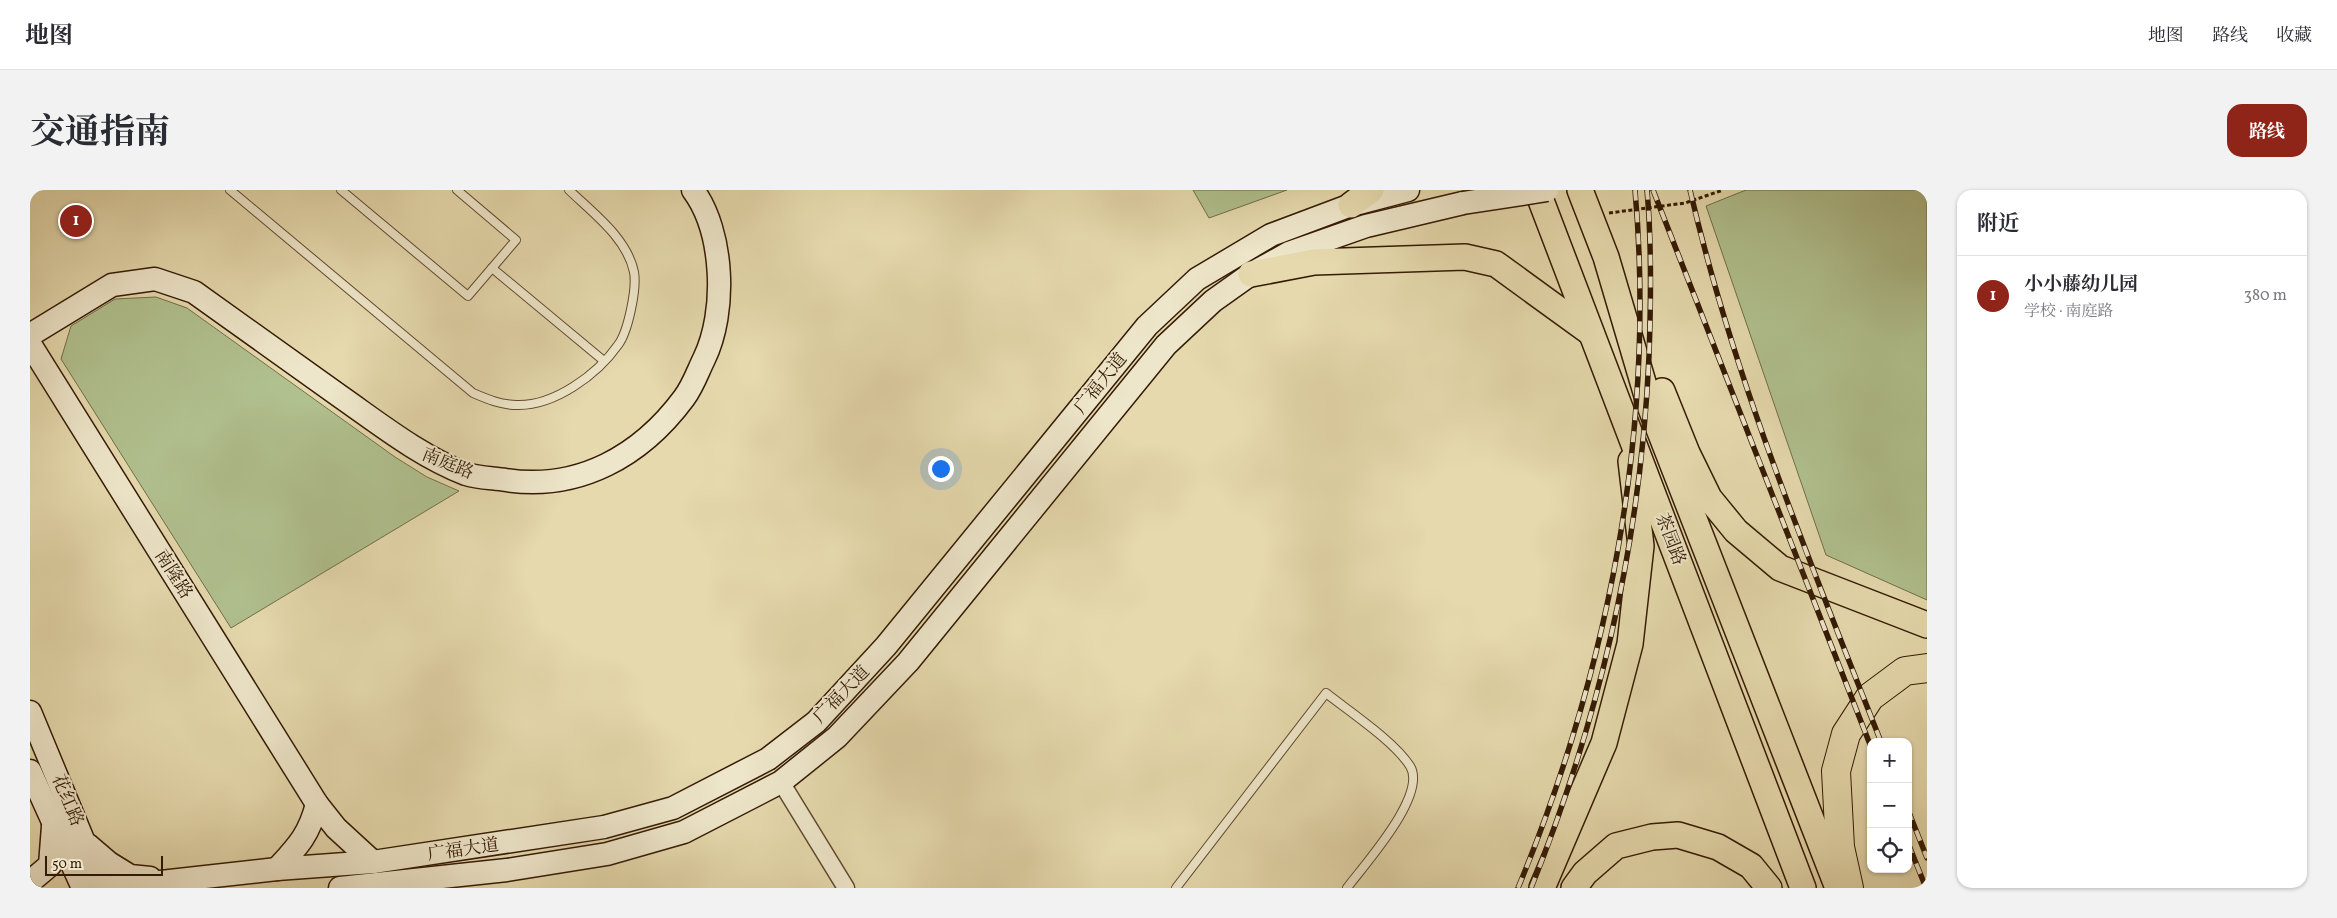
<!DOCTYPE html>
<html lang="zh">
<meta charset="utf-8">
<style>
body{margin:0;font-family:Vollkorn,"Noto Serif SC",serif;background:#f2f2f3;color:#2b2b33}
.controls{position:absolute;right:15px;bottom:15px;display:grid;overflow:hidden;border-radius:10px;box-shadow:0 1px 4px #0004}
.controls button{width:45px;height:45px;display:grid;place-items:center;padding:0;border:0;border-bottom:1px solid #e1e1e2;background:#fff;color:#2b2b33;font:25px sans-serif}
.scale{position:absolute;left:15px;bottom:12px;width:118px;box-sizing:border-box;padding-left:5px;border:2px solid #351b05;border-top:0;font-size:14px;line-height:18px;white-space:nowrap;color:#351b05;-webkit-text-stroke:4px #eee6ca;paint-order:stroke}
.you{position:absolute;left:910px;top:278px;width:18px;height:18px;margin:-12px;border:4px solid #fff;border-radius:50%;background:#1a73e8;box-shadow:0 0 0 8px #1a73e833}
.badge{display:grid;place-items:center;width:32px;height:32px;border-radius:50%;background:#8f2418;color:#fff;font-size:16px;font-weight:700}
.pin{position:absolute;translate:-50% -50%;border:2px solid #fff;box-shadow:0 1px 5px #0006}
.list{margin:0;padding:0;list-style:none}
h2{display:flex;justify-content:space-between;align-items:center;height:65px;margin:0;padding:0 20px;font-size:21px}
h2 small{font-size:16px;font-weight:400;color:#7c7c81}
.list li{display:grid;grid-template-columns:32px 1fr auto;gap:15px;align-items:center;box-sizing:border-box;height:80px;padding:0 20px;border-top:1px solid #e1e1e2}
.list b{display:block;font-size:19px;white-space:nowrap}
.list p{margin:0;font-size:16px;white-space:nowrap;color:#7c7c81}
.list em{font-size:16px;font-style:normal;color:#7c7c81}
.icon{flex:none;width:28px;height:28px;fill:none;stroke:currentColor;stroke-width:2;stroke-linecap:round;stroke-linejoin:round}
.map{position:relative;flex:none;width:1897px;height:698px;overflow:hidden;border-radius:15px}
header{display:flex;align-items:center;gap:30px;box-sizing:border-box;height:70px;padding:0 25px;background:#fff;border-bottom:1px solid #e1e1e2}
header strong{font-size:24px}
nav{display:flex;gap:28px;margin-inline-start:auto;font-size:18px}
.intro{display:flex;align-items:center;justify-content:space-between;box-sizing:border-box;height:120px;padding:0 30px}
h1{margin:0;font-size:35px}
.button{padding:12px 22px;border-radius:15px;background:#8f2418;color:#fff;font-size:18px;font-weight:700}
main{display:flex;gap:30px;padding:0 30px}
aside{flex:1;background:#fff;border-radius:15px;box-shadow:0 1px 4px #0004}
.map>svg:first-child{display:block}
.green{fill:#b0c08e;stroke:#726e4a}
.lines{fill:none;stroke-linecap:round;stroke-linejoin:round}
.lane-casing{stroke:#614a2f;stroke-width:10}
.street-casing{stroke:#614a2f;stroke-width:19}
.secondary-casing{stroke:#351b05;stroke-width:25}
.primary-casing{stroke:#351b05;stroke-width:28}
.highway-casing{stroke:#351b05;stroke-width:30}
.path{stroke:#351b05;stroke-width:3;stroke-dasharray:4 2.5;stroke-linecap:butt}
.lane{stroke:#eee6ca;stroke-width:8}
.street{stroke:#eee6ca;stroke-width:16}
.secondary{stroke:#eee6ca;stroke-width:22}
.primary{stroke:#e5d9ad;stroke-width:25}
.highway{stroke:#e5d9ad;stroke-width:28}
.rail-casing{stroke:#351b05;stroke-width:5.5}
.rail{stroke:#eee6ca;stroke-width:4;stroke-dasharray:11;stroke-linecap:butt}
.secondary-bridge-casing{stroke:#351b05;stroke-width:25;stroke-linecap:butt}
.secondary-bridge{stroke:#eee6ca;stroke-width:22}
.labels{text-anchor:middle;stroke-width:4;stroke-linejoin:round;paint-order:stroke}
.street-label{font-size:18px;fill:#351b05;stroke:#eee6ca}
</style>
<header>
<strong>地图</strong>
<nav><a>地图</a><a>路线</a><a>收藏</a></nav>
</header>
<div class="intro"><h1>交通指南</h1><a class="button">路线</a></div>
<main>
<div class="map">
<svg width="1897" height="698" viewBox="0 0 1897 698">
<rect width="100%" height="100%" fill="#e5d9ad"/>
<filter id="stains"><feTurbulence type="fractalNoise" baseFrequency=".004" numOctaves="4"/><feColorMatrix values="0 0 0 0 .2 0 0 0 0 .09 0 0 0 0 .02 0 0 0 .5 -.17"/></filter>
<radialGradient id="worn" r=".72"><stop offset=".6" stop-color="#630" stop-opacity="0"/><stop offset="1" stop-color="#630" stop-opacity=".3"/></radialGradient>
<g class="green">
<path d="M1163,0H1257L1179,28Z"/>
<path d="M1716,0H1897V410L1796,365L1676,16Z"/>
<path d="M126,107L157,118L365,267L397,287L429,301L201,438L31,169L41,136L85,109Z"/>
</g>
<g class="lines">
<defs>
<g id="lane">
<path d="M200,0L443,203C457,209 471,215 487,215C524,216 567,185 588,155C598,142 607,99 604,82C597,48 563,23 539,0"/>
<path d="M311,0L438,106L486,50L427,0"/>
<path d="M462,78L574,171"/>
<path d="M1146,698L1296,503C1320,522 1364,551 1380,576C1398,605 1334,675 1317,698"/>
</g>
<path id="street" d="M751,592L816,698"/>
<g id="secondary">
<path d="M0,145L82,95L125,89L164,102C213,137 262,172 311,207C351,235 390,266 436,284C448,288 463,288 476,290C549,301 611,266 654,208C663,196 668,181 674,169C697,122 694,42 663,0"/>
<path d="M0,154L287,614L306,638L343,672"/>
<path d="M0,522L73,698"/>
<path d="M0,581L53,698"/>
<path d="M58,655L79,673L100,686L120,688"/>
<path d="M247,679C268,656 279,645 287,614"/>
<path d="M0,692L20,675L23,636"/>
<path d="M77,698L247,679L343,672L574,637L643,618L738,569L786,532L856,456L1117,136L1167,89L1241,45L1321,15L1378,0"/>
<path d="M310,698L477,680L577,664L654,642L751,592L807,547L878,472L1136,155L1183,111L1221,84L1259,63L1336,36L1433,13"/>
</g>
<g id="primary">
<path d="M1507,0L1773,698"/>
<path d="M1550,0L1576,67L1620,216L1808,698"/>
<path d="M1321,15L1341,0"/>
<path d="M1221,84L1284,72L1435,67L1466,74L1561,143"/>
<path d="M1632,201L1657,263L1679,308L1706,341L1750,378L1897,435"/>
<path d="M1512,698L1574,553L1600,454L1611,356L1601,271"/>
<path d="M1544,698L1555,683L1586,656L1622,647L1648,645L1688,657L1721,676L1739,698"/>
</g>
<path id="highway" d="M1819,698L1810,657L1806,581L1816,544L1840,507L1875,481L1897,478"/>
</defs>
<use href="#lane" class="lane-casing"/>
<use href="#street" class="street-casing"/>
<use href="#secondary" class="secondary-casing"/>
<use href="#primary" class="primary-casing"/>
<use href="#highway" class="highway-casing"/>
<path class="path" d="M1579,23L1655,13L1693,0"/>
<use href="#lane" class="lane"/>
<use href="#street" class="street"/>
<use href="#secondary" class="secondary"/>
<use href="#primary" class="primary"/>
<use href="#highway" class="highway"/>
<defs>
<g id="rail">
<path d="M1623,0L1841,557"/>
<path d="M1660,0C1704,190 1780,371 1851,552"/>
<path d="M1878,620L1897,668"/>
<path d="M1878,653L1896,698"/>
<path d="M1488,698C1579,479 1626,237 1605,0"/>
<path d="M1501,698C1570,528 1611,350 1619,166C1621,111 1622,55 1617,0"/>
</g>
</defs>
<use href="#rail" class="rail-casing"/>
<use href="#rail" class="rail"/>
<defs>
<path id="secondary-bridge" d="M1433,13L1517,0"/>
</defs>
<use href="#secondary-bridge" class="secondary-bridge-casing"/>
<use href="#secondary-bridge" class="secondary-bridge"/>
</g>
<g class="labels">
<g class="street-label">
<text transform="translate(1070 193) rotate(-51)" y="6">广福大道</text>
<text transform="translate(418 273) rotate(22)" y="6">南庭路</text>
<text transform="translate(1641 349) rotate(69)" y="6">茶园路</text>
<text transform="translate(144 384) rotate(58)" y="6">南隆路</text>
<text transform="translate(811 504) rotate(-46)" y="6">广福大道</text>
<text transform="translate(38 610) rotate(67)" y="6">花红路</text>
<text transform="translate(433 659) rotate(-8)" y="6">广福大道</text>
</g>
</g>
<rect width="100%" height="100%" filter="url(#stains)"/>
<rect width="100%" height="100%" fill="url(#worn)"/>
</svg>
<div class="controls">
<button>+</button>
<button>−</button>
<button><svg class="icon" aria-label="locate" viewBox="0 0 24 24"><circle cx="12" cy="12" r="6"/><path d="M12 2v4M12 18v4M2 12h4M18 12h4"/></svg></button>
</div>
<div class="scale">50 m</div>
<div class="you"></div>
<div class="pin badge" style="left:46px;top:31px">1</div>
</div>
<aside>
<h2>附近<small></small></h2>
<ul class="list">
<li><span class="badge">1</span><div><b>小小藤幼儿园</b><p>学校 · 南庭路</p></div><em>380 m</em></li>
</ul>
</aside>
</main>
